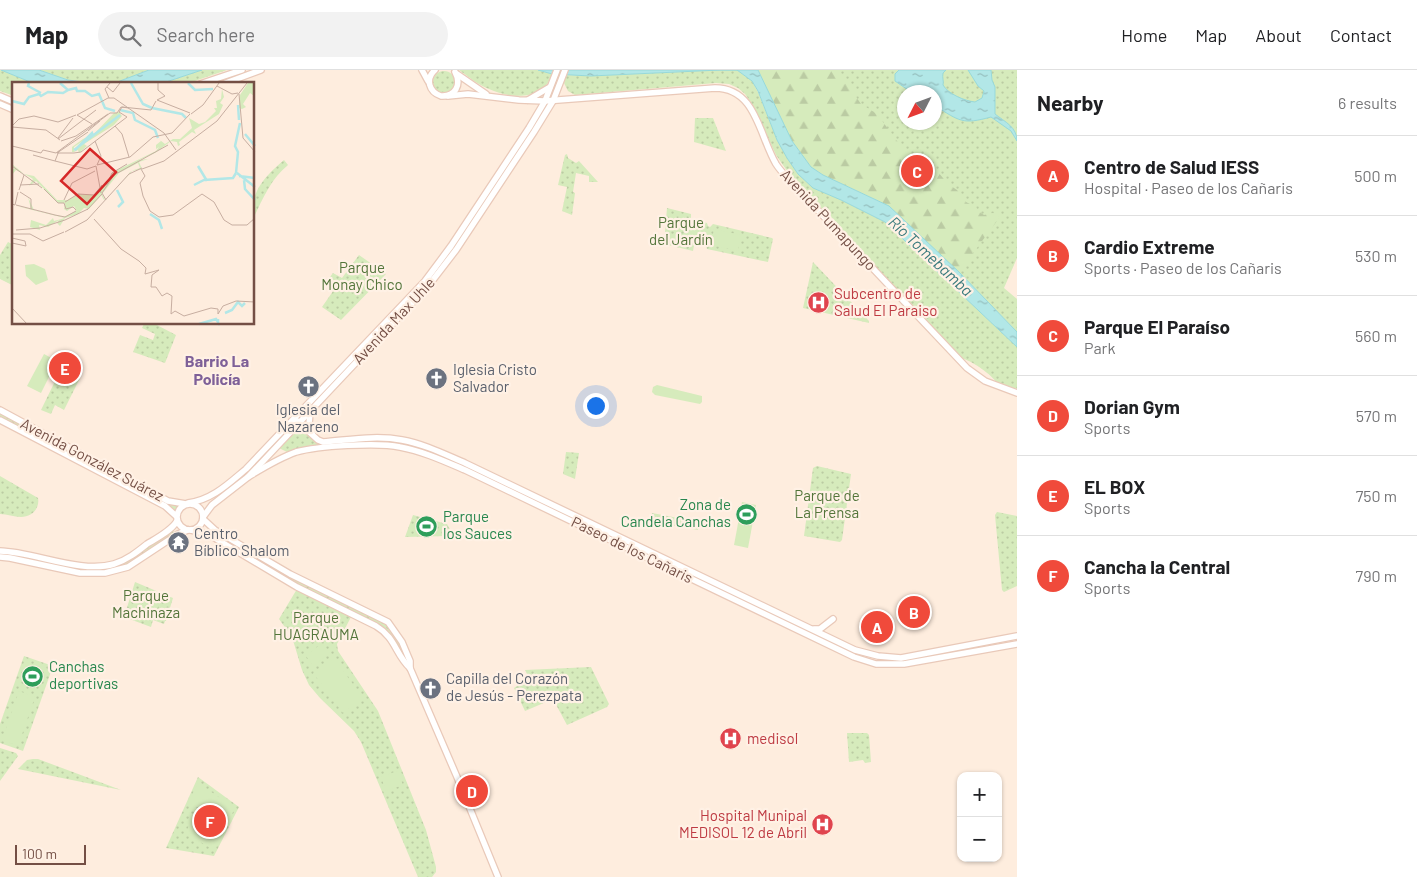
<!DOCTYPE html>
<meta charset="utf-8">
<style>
body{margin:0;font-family:Barlow,sans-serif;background:#f2f2f2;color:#202124}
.controls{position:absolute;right:15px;bottom:15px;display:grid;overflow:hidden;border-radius:10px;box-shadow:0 1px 4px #0004}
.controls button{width:45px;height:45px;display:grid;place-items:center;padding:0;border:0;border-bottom:1px solid #e0e0e0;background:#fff;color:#202124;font:25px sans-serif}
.compass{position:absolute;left:897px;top:15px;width:45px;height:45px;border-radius:50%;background:#fff;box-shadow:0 1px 4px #0004;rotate:228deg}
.scale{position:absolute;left:15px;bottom:12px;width:71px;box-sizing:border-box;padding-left:5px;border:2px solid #744f45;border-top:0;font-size:14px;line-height:18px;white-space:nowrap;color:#744f45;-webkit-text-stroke:4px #fff1e5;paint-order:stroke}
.you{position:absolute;left:595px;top:335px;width:18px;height:18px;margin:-12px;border:4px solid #fff;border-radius:50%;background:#1a73e8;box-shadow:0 0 0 8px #1a73e833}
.badge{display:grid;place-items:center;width:32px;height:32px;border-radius:50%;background:#f04a3b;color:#fff;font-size:16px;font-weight:700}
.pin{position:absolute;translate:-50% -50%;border:2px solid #fff;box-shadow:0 1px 5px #0006}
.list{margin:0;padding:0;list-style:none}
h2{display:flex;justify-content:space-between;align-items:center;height:65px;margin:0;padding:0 20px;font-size:21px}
h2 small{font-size:16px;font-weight:400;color:#757577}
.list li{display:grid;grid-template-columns:32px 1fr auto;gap:15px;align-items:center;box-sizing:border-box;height:80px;padding:0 20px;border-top:1px solid #e0e0e0}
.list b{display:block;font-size:19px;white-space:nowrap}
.list p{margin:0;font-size:16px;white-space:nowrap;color:#757577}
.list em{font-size:16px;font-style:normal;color:#757577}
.icon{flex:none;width:28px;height:28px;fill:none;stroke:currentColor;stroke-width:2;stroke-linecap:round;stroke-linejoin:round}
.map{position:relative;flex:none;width:1017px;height:807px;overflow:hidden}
header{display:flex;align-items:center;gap:30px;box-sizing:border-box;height:70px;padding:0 25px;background:#fff;border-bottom:1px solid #e0e0e0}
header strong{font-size:24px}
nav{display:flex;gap:28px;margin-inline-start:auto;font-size:18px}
.search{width:350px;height:45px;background:#f2f2f2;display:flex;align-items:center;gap:12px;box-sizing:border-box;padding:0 18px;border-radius:28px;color:#757577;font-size:19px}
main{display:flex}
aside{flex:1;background:#fff}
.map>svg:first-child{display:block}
.green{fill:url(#green-dots);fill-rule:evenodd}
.forest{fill:url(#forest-firs)}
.pitch{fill:#d6ebbc}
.water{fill:url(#water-ripples);stroke:#97d9da}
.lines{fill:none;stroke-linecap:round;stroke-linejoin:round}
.secondary-casing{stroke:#e9c9b9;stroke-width:8}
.secondary{stroke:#fff;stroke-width:5.5}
.labels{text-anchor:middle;stroke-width:4.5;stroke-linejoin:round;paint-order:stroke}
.street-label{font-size:15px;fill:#744f45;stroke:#fff1e5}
.park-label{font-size:15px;fill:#53753a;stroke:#fff1e5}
.health-label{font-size:15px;fill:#be3a42;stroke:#fff1e5;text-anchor:start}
.worship-label{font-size:15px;fill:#5b616d;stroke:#fff1e5;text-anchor:start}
.leisure-label{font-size:15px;fill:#27864d;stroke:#fff1e5;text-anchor:start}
.water-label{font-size:16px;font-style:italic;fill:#38797c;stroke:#fff1e5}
.neighbourhood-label{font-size:16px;font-weight:bold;fill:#7e6098;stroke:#fff1e5}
.inset-river{fill:none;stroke:#b2e7e7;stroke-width:2.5}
.inset-road{fill:none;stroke:#c7aea1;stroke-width:1}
.view{fill:#d62828;fill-opacity:0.15;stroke:#d62828;stroke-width:2.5}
.inset-edge{fill:none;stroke:#744f45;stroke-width:2.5}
</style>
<header>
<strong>Map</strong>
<div class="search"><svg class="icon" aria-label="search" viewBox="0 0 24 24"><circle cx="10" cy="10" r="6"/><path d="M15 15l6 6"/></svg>Search here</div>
<nav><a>Home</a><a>Map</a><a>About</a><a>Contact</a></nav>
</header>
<main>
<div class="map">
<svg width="1017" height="807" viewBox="0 0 1017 807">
<defs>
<pattern id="green-dots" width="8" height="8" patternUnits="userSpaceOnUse" patternTransform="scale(1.25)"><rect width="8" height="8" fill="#d6ebbc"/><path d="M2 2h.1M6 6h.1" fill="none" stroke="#bbcba3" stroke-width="1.8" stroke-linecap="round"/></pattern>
<pattern id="forest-firs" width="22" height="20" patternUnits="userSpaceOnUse" patternTransform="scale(1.25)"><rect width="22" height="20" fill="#d6ebbc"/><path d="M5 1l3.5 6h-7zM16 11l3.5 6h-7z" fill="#bbcba3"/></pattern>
<pattern id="water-ripples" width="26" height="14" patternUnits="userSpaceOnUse" patternTransform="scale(1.25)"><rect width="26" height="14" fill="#b2e7e7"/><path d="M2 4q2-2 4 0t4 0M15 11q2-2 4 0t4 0" fill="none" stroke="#95bebd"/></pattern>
</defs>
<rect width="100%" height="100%" fill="#feedde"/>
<g class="green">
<path d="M0,0H1L35,14H14V26L0,21Z"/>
<path d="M39,0H149L112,14L68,10Z"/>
<path d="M202,0H227L186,14H160Z"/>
<path d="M459,0H538L552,4C544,31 510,29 489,19C478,15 469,7 459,0Z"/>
<path d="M720,0H737L752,11L758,22L777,70L787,88L798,104L813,118L841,130L885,152L1017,277V319L997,313C992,305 971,290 963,289L792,108L776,85L752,34L745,24L738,18L729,14L716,13L575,25L568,21L564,13L566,5L591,6Z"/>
<path d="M758,0H1017V188L1004,218L1017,229V262L959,202L889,136L792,71ZM904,22H934V52H904Z"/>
<circle cx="444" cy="12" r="11"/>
<path d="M695,48H713L726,81L694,72Z"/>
<path d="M567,84L568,88L576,93L579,91L598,112H589V106L576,103L573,122L575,123L572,145L562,141L567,117L558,115L565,85Z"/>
<path d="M284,90L288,95C271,109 263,128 254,147C254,142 253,136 254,131C256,115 272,100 284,90Z"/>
<path d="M667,138L691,144V149L707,153L708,156L710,157L713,154L772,168L773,169L768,192L707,179L706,175L704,174L701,177L694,176L693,181L664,174Z"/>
<path d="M8,172L14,175V216L0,209V185Z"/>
<path d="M359,185L386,204L341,250L322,237L338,214L330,207L333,203L342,208Z"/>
<path d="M813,192L869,251V253L803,238Z"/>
<path d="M144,254H155L176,265L165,293L133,282L140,265L153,270L155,264L142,258Z"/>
<path d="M61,299L80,308L64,340L55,335L51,344L41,340Z"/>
<path d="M0,340L168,431L184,434L179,439L176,446L170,440L0,350Z"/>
<path d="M299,355L317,371L370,369L401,370L399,376L375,375L289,383L277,377Z"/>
<path d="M566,382L579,383L575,409L563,404Z"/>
<path d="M817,396L851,404L842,470L840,472L804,466L813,398Z"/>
<path d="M0,406L38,428C40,438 32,447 21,447C14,447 7,444 0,444Z"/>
<path d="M997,442L1017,446V516L1004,522L1002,520L995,445Z"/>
<path d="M652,443L699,452L698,460L651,452Z"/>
<path d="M413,445L447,454L451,461L448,466L405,467Z"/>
<path d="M209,455L282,500L388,552L408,586L402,589L387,564L351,547L337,574L338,581L378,641L426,760L436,797V802L432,807H418L361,672L354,661L320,628L309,615L302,600L292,567L279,549L297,519L206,462Z"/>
<path d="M171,458L176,465L138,491L96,504L0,487V481L82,495L116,493Z"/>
<path d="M135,512L173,528L166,551H165L164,554L153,550L151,557L124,547Z"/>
<path d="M24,586L53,596L23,681L0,673V654Z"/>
<path d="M591,597L609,634L607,637L567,655L553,629L525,641L514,618L529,608L525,600Z"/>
<path d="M847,663H867L869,665L871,692L865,693L863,690L849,692Z"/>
<path d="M0,678L16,683L18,686L0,711Z"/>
<path d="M33,689H38L121,720L18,699L27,690Z"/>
<path d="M198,707L239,737L214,786L166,778Z"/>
</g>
<path class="forest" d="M758,0H836L841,8L851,14L854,20V24L861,34L877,44L897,71L906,81L919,91H925V95L938,102L948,114L957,120L966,132L976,137L978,141L984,145L993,143L1000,147L959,202L889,136L823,105L811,97L792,71Z"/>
<g class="pitch">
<path d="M691,152L704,155L700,175L687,172Z"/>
<path d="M714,159L741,165L738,181L711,175Z"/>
<path d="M370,200L379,208L364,223L355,215Z"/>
<path d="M44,284L57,291L41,323L27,316Z"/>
<path d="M657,315L702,326V332L700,334L655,325L652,322L653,317Z"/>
<path d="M742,432L756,435L748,478L734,475Z"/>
<path d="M143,518L163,526L157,539L138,532Z"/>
<path d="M322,573L330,583L313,596L306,586Z"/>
<path d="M334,588L363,628L343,643L313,603Z"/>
<path d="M19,621L35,627L18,676L2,670Z"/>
<path d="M397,701L403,715L386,721L381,707Z"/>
<path d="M198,713L235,738L214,780L185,763L199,738L188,732Z"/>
</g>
<g class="water">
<path d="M1,0H39L68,10L98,14H35Z"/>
<path d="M149,0H202L160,14H112Z"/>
<path d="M538,0H758L792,71L811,97L823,105L889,136L959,202L1017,262V277L885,152L841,130L813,118L798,104L787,88L777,70L758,21L752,11L737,0H720L591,6L552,4Z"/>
<path d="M899,0H946L943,3C942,8 944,11 943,15C948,24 965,31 975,32L982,28L984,21L978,16L968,0H991L992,10L995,17V44C1005,52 1017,57 1017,71L1011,61L991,47C962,55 960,51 935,36L934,22H911L895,11V4Z"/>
</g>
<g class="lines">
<defs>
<g id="secondary">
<path d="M422,0L428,11"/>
<path d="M435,0C425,9 429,22 441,26C455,27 462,15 455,2"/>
<path d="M457,4L486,24"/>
<path d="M200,14L242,0"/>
<path d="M223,14L261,0"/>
<path d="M0,26L14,32"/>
<path d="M448,26L468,24L519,30L545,31L715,18C756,18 759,65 776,94C781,102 788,108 794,115L967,298L985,311L1017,323"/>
<path d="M528,30L550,17"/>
<path d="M0,34L14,40"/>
<path d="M0,340L168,431L186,434"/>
<path d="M310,342L309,355L312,363"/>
<path d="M295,349L318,370L323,372C349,370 376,365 402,370C424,374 444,384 465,393L855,580L878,586L901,588L1017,566"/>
<path d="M0,350L165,436L176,446"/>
<path d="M248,407C263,398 279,388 296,382C318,376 377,372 400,377C422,381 444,391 465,400L854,587L876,594H904L1017,574"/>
<path d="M188,433C212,430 228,414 246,399L425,211L451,176L529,58L545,31L557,0"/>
<circle cx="190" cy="447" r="13"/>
<path d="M203,447L212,435L248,407L429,215L456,180L534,62L553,31L565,0"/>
<path d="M203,449L215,460L290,504L388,552L402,572L410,591V598"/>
<path d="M191,460L208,464L297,517L376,556C396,568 395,584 410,598L457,707L498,807"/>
<path d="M0,481C35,482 81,504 114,494C127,490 137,482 147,474C157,468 171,461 177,451"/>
<path d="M0,487L10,488L80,503H105L128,497L178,464L188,460"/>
<path d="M814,559H820L833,549"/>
</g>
</defs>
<use href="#secondary" class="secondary-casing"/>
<use href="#secondary" class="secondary"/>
</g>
<defs>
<symbol id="hospital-disc" viewBox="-11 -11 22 22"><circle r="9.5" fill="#e0444e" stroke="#fff1e5"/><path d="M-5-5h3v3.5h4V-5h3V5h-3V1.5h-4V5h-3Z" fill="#fff"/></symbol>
<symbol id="church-disc" viewBox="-11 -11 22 22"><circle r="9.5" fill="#6b7280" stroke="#fff1e5"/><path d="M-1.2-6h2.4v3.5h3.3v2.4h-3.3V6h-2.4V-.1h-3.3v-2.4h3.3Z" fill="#fff"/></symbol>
<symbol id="stadium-disc" viewBox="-11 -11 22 22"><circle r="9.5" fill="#2e9e5b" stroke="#fff1e5"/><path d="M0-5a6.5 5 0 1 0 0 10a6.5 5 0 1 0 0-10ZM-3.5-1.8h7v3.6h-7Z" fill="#fff"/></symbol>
<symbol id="temple-disc" viewBox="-11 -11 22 22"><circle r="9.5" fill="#6b7280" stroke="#fff1e5"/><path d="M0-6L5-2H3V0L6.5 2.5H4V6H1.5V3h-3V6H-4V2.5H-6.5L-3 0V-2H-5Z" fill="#fff"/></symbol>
</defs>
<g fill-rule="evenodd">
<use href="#hospital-disc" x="806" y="220" width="25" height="25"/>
<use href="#church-disc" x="424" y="296" width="25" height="25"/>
<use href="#church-disc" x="296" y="304" width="25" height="25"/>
<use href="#stadium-disc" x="734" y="432" width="25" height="25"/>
<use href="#stadium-disc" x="414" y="444" width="25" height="25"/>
<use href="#temple-disc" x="166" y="460" width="25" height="25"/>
<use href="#stadium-disc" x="20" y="594" width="25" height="25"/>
<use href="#church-disc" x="418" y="606" width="25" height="25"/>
<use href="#hospital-disc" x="718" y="656" width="25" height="25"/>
<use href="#hospital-disc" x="810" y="742" width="25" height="25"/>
</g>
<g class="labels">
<g class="street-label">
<text transform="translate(828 150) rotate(47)" y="5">Avenida Pumapungo</text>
<text transform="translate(394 251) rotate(-47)" y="5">Avenida Max Uhle</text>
<text transform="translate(92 390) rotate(28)" y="5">Avenida González Suárez</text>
<text transform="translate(632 480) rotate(26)" y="5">Paseo de los Cañaris</text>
</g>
<g class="park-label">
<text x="681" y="158">Parque<tspan x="681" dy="17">del Jardín</tspan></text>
<text x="362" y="203">Parque<tspan x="362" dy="17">Monay Chico</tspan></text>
<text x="827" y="431">Parque de<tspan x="827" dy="17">La Prensa</tspan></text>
<text x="146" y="531">Parque<tspan x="146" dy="17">Machinaza</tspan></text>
<text x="316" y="553">Parque<tspan x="316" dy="17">HUAGRAUMA</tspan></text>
</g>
<g class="health-label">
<text x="834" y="229">Subcentro de<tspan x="834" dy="17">Salud El Paraiso</tspan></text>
<text x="747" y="674">medisol</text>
<text x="807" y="751" text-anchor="end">Hospital Munipal<tspan x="807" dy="17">MEDISOL 12 de Abril</tspan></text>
</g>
<g class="worship-label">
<text x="453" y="305">Iglesia Cristo<tspan x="453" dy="17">Salvador</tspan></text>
<text x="308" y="345" text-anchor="middle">Iglesia del<tspan x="308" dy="17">Nazareno</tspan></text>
<text x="194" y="469">Centro<tspan x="194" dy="17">Bíblico Shalom</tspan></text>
<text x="446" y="614">Capilla del Corazón<tspan x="446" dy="17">de Jesús - Perezpata</tspan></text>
</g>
<g class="leisure-label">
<text x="731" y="440" text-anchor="end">Zona de<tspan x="731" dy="17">Candela Canchas</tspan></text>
<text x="443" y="452">Parque<tspan x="443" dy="17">los Sauces</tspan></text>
<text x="49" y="602">Canchas<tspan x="49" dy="17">deportivas</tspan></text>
</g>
<g class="water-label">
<text transform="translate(931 186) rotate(43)" y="6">Río Tomebamba</text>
</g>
<g class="neighbourhood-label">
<text x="217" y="297">Barrio La<tspan x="217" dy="18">Policía</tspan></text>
</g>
</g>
<g transform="translate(12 12)">
<rect width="242" height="242" fill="#feedde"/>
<path d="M210,7L212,15L208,21L211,23L207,32L182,48L184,52L180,50L167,60L168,63L166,64L165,60L159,59L143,71L127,78L136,77L127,80L130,87L120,89L112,98L118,90L122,88L128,86L126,81L107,91L90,112L93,118H92L89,113L77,127L72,126L66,132L53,136L48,144L45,141L47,138L36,145L27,143L28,148L18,145L19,138L34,143L41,136L42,139L53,136L4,124L19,127L16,115L22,128L52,135L64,129L62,125L64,127L62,124L55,129L52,127L53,121H46L24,99L17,104L21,97L16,94L4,88L0,93V86L3,87L0,82L12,92L22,94L45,118H56L67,112L82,113L95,102L101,90L144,69L147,65L144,67V63L149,59L144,55L153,62L161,57H168L180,46L177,36L187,42L193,40L204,29L202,26H205L204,19L209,17ZM107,30L110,34L102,43L72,62L75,64L67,71L66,68L62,70H60V65L71,57L81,52L62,65V69L108,33L82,52L102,31ZM13,183L22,182L33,187L36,198L24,203L14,194Z" fill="#d6ebbc"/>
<path d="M236,1H242V14L238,11L231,22L234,25L230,27L227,26L228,13Z" fill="#d6ebbc"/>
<path class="inset-river" d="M17,1L16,4L29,11M119,1L131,22L140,26M176,1L183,8L201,7M56,8L64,6L65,9H73L80,14L87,12L93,26L103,29M0,19L12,22L17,15L27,12L29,14L36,10L51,11L56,8L48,1M226,23L227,38M140,26L170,32L174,36M108,28L121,31L123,38L143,48L146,56M233,52L243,64M62,68L108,33M63,68L80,51L81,54M186,84L195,99M224,91L226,70L223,64L228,41M225,91L243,105M227,94L243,96M232,98L233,107L243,118M182,103L192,98L221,96L224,91M105,108L111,120L106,125M138,132L147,138L150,147M213,231L220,228L226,220L230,224L233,221M187,242L204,237L206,240V237"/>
<path class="inset-road" d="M205,4L220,12L226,11M95,5L101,10L108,1M227,12L231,56L243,70M97,16L93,7L98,1M145,18L178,31M145,18L153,14L146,8V1M107,30L110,25L139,28L144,19M179,32L191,23L207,1M80,42L65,33L96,16H102L152,51L164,68M0,44L7,37L22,34L46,40L64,33M103,44L110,52L117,75M0,45L34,48L48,58M76,49L88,39M46,56L61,36M46,57L84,28M49,59L64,54L96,32M83,59L89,74L85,83M0,64L29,71L31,68L44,71L98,31H105L109,25L117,26M45,71L76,50M45,71H62M62,71L69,70L115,35L107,30M21,73L43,79L47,69M43,79L75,87L84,84L89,111M85,83L118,75L141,55L160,51L178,32M0,84L30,106M129,87L133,94L128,101L131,114L138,129L147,135L161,133L190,112L202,120L212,138L220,143H235L243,136M130,87L152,79L205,39L235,1M8,103L27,102M89,105L95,102L100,91L115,82M32,107L46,121H52M7,108L12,93M8,110L19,117V127M52,118L60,101L83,89M94,118L90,111L102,93L156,63M53,120L66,112L82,113L90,103M52,121L54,127L61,125L64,128M0,122L3,123L6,110M4,123L43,133M75,128L90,112M43,133L53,135L64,129M82,137L109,167L127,179L134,186L133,192L147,188L140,193L139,205H144L150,214L155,211L160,214L159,232L163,229L172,234L199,226L206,227V232L211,224L224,219L243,220M53,138L76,127M28,146L53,138M4,148L28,146M53,150L75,138L117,92L130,86M0,152H18L31,159L52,150M0,156L13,159L14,164L0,161M0,226L15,242"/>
<path class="view" d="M78,67L104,90L75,122L49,99Z"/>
<rect width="242" height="242" class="inset-edge"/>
</g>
</svg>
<div class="controls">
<button>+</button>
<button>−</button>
</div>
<svg class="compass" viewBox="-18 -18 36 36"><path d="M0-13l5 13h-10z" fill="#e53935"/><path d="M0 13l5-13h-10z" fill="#757577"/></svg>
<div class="scale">100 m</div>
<div class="you"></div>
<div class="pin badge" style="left:877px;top:557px">A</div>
<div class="pin badge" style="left:914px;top:542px">B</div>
<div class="pin badge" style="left:917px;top:101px">C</div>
<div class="pin badge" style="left:472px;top:721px">D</div>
<div class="pin badge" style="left:65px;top:298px">E</div>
<div class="pin badge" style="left:210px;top:751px">F</div>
</div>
<aside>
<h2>Nearby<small>6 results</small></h2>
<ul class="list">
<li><span class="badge">A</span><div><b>Centro de Salud IESS</b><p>Hospital · Paseo de los Cañaris</p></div><em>500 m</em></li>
<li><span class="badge">B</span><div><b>Cardio Extreme</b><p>Sports · Paseo de los Cañaris</p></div><em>530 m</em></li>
<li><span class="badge">C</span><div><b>Parque El Paraíso</b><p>Park</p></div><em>560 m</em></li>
<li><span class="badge">D</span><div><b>Dorian Gym</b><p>Sports</p></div><em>570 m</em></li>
<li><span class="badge">E</span><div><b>EL BOX</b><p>Sports</p></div><em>750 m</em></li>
<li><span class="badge">F</span><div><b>Cancha la Central</b><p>Sports</p></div><em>790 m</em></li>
</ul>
</aside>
</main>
